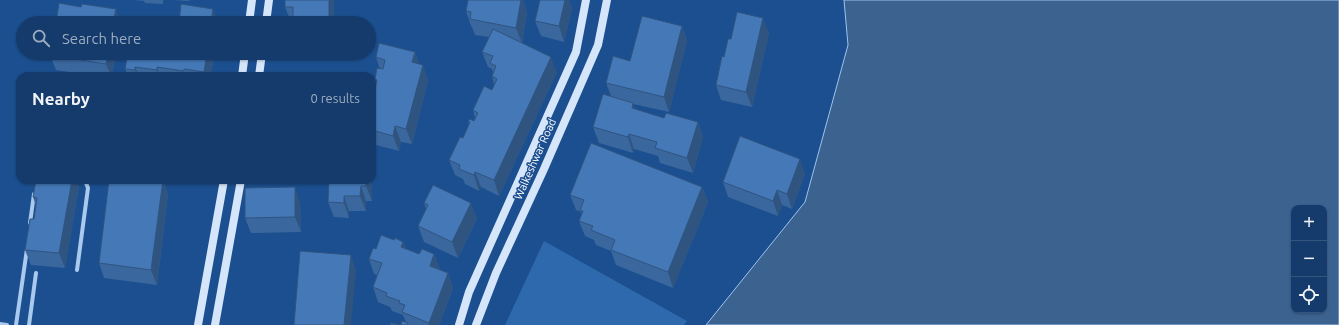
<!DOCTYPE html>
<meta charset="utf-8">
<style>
body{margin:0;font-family:Ubuntu,sans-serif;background:#214673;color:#f1f3f6}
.controls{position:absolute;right:12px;bottom:12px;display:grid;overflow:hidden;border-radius:8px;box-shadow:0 1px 3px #0004}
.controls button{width:36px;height:36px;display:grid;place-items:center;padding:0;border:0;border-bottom:1px solid #33557e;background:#143b6b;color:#f1f3f6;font:20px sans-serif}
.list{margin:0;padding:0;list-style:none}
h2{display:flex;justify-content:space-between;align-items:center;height:52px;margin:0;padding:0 16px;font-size:17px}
h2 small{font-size:13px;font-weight:400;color:#9dadc1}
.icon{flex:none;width:22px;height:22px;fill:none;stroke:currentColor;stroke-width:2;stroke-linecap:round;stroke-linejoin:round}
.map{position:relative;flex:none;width:1339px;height:325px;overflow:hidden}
.search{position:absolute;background:#143b6b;box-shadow:0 1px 3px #0004;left:16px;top:16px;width:360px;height:44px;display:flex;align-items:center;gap:10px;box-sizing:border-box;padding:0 14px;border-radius:22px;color:#9dadc1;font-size:15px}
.panel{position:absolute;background:#143b6b;box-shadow:0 1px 3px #0004;left:16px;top:72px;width:360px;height:112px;border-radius:12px}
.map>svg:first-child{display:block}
.green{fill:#2e69ad}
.water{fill:#3c6290;stroke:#9cc4f0;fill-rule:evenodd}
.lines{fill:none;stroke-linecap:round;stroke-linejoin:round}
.street{stroke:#a9c9ee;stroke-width:4}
.secondary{stroke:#d6e6fa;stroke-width:8}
.wall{fill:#3a679d}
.shaded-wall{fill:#305480}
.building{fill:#4478b7;stroke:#305480}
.labels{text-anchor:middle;stroke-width:3;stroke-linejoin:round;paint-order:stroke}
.street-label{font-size:11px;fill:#fff;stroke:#1b4f8f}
</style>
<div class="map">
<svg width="1339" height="325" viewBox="0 0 1339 325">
<rect width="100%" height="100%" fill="#1b4f8f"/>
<path class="green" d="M544,241L687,321L684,325H505Z"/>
<path class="water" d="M844,0H1339V325H706L805,202L848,45ZM1294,208H1324V310H1294Z"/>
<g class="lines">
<g class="street">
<path d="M30,223L34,194"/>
<path d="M77,270L88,188L86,183L83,180"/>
<path d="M0,324L7,325"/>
<path d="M16,325L27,249"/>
<path d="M29,325L36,273"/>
</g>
<g class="secondary">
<path d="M249,23L252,0"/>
<path d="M266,23L269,0"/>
<path d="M242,76L245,53"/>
<path d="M259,76L262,53"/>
<path d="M198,325L224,180"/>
<path d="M215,325L241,180"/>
<path d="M459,325L469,292L576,52L586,0"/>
<path d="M476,325L496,273L544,169L598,45L607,0"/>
</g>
</g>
<g class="wall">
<path d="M133,0H163V4L145,3L144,1Z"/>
<path d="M173,0H190L189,1Z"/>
<path d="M285,0H334V23H293V22H291L285,7Z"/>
<path d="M468,0H523L527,13L522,43L557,72L499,196L481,187L479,191L465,184L463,179L455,175L449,160L463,138L469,124L468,121H474L475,118L473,110L492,90L494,84L492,76L493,73L492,69L488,67L482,52L489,37L475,35L472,27L471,26L466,11Z"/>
<path d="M540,0H569L572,8L564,42L541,36L535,21Z"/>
<path d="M682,26L687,41L669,112L633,104L635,109L664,118L698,122L703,137L693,173L660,163L658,156L634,149L633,153L599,143L593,127L611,96L606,83L630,61Z"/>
<path d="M769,33L752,107L721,100L716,85L724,57L731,39Z"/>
<path d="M415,52L419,64L428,80L412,144L401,142L399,151L372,144V92L374,93L376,83L375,79L380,69L376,57Z"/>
<path d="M51,53H116L112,76H94L56,70L50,55Z"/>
<path d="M214,53L211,76H128L125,69Z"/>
<path d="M805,174L792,209L782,205L778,216L728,197L723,182Z"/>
<path d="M163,180L168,195L157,285L104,278L99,263Z"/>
<path d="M329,180H370L372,186V201H366V211H349V218L334,217L328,202Z"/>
<path d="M79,186L65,268L31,265L25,250L34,219L36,206L33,197Z"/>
<path d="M702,187L708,202L673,288L616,265L611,251L596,245L594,240L585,236L579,221L582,215L581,212L576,210L570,195Z"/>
<path d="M300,202L301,232L251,233L245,218Z"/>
<path d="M424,203L477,218L458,258L424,242L418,226L426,209Z"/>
<path d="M394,240L403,242L406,249L419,254H434L440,269V270L448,273L453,288L439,325H401L406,322L403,315L392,311L390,307L378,302L373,287L377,275L374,274L369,259L376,249Z"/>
</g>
<g class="shaded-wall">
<path d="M329,0H334V23H330L329,21Z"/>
<path d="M521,0H523L527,13L522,43L516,28Z"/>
<path d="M565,0H569L572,8L564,42L559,26Z"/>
<path d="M116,9L121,23H113Z"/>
<path d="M213,9L218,23H211Z"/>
<path d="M763,18L769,33L752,107L746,92Z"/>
<path d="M682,26L687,41L669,112L664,97Z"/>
<path d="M415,52L420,67L412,62Z"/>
<path d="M108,53H116L112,76H111L106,64Z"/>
<path d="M207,53H214L211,76H205L204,72Z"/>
<path d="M551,57L557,72L499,196L494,180Z"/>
<path d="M423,65L428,80L412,144L406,129Z"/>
<path d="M135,67L139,76H137L135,70Z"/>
<path d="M157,67L160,76H159L157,70Z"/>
<path d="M633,103L639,118L632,108Z"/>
<path d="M698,122L703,137L693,173L687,158Z"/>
<path d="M395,126L401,142L399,151L393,136Z"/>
<path d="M629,134L634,149L633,153L628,137Z"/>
<path d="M800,159L805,174L792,209L787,194Z"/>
<path d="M475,172L481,187L479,191L474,175Z"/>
<path d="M72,180H77L79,186L65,268L59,253Z"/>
<path d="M163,180L168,195L157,285L151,270Z"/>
<path d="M366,180H370L372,186V201L366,186Z"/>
<path d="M361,186L366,201V211L360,196Z"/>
<path d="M295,187L300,202L301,232L295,217Z"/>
<path d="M702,187L708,202L673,288L668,272Z"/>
<path d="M777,190L782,205L778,216L773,201Z"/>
<path d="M344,196L349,211V218L344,203Z"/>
<path d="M471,203L477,218L458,258L452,242Z"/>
<path d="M403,242L409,257L401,247Z"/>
<path d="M434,254L440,269L435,281L430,266Z"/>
<path d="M351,255L356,270L351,325H344Z"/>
<path d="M448,273L453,288L439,325H429V323Z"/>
</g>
<g class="building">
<path d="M285,0H329V21L293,22V7H285Z"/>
<path d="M468,0H521L516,28L470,19L471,12L466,11Z"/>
<path d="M540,0H565L559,26L535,21Z"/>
<path d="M59,3L81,7L82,4L116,9L113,23H56Z"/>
<path d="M181,4L213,9L211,23H179Z"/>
<path d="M737,12L763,18L746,92L716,85L722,56L724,57L728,39H731Z"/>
<path d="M642,16L682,26L664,97L606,83L613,56L630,61Z"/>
<path d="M133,19L162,23H133Z"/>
<path d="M493,29L551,57L494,180L475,172L474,175L459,169L460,165L449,160L460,137L463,138L470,122L468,121L470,119L474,121L478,113L473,110L484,86L492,90L497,79L492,76L496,66L490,63L493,56L482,52Z"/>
<path d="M379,43L415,52L412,62L423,65L406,129L395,126L393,136L372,130V92L374,93L377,80L375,79L377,68L383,69L385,60L376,57Z"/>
<path d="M51,53H108L106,64L50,55Z"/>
<path d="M128,53H207L204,72L184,69V71L157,67V70L135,67V70L125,69Z"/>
<path d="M34,75L42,76H34Z"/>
<path d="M603,94L633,103L632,108L664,118L666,113L698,122L687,158L655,148L657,142L629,134L628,137L593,127Z"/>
<path d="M740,136L800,159L787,194L777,190L773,201L723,182Z"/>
<path d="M591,143L702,187L668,272L611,250L615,240L591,230L593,226L579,221L583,211L580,210L584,200L570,195Z"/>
<path d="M36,180H72L59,253L25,250L30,219H34L37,198L33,197Z"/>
<path d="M109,180H163L151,270L99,263Z"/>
<path d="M329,180H366V186H361L360,196H344V203L328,202Z"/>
<path d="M433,185L471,203L452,242L418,226L428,205L424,203Z"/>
<path d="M295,187V217L245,218V188Z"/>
<path d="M381,235L394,240L395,238L403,242L401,247L419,254L422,249L434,254L430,266L448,273L429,323L402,312L405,305L399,303L400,301L386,296L387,293L373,287L382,263L369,259L373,248L376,249Z"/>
<path d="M300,251L351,255L344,325H294Z"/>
<path d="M402,321L408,323L407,325H401Z"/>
<path d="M391,323L401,325H390Z"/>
</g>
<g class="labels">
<g class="street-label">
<text transform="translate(535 159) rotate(-66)" y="4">Walkeshwar Road</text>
</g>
</g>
</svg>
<div class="controls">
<button>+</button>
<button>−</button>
<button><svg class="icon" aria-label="locate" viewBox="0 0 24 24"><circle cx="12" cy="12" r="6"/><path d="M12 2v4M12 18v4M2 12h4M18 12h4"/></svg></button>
</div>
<div class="search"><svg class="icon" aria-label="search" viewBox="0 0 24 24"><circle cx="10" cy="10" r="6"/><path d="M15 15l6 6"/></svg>Search here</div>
<section class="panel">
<h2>Nearby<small>0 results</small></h2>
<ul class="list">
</ul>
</section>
</div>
